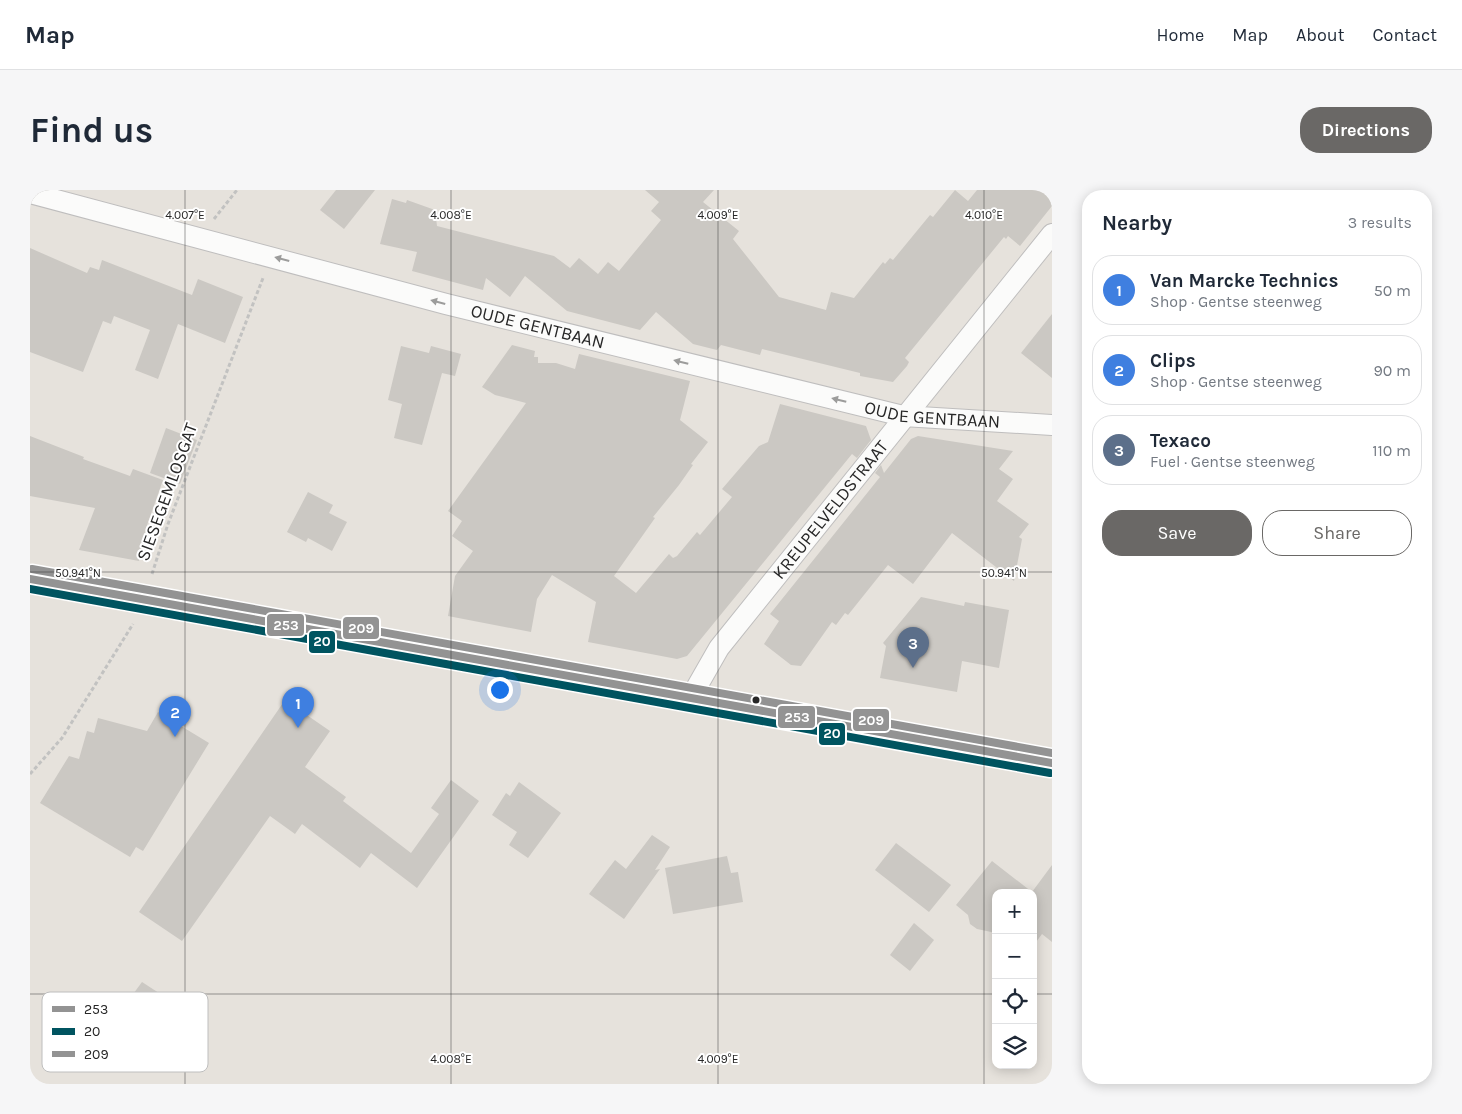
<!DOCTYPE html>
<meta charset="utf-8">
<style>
body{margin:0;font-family:Karla,sans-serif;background:#f6f6f7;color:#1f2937}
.controls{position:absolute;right:15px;bottom:15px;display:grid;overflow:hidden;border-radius:10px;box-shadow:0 2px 12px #0003}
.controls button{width:45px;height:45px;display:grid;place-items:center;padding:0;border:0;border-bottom:1px solid #e0e1e3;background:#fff;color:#1f2937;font:25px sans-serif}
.you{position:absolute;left:469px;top:499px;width:18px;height:18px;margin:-12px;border:4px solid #fff;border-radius:50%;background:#1a73e8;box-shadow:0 0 0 8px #1a73e833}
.badge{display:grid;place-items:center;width:32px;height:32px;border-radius:50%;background:#6a6866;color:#fff;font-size:16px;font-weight:700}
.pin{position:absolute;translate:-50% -41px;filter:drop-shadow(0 1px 2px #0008)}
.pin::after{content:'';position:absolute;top:26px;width:18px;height:15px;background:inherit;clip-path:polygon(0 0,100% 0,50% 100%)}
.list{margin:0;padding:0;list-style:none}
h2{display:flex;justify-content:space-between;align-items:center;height:65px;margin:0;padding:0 20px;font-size:21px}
h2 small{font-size:16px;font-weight:400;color:#747a83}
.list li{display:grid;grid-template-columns:32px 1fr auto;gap:15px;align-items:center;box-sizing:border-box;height:70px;margin:0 10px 10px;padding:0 10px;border:1px solid #e0e1e3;border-radius:20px}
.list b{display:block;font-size:19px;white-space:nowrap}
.list p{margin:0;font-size:16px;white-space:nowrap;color:#747a83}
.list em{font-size:16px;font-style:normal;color:#747a83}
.actions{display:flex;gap:10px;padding:15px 20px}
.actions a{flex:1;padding:11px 0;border:1px solid #6a6866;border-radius:20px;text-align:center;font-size:18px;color:#6a6866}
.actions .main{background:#6a6866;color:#fff}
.icon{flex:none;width:28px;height:28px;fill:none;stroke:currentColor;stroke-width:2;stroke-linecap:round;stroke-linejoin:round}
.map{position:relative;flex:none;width:1022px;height:894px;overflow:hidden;border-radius:20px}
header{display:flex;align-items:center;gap:30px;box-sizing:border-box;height:70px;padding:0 25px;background:#fff;border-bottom:1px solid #e0e1e3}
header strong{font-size:24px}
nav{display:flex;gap:28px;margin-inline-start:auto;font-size:18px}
.intro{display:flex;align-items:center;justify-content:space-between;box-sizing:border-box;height:120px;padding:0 30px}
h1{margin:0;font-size:35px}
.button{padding:12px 22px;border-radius:20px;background:#6a6866;color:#fff;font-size:18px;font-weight:700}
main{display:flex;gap:30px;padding:0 30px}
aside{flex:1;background:#fff;border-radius:20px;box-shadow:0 2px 12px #0003}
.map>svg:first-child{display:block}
.building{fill:#cbc8c3}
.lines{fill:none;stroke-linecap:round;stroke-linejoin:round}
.minor-casing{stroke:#bfbebe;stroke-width:22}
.primary-casing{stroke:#c3c1bf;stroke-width:29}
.path{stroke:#c2c2c1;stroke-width:3;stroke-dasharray:4 2.5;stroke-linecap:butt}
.minor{stroke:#fbfbfa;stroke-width:20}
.primary{stroke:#e5e1d2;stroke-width:28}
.bus-1-casing{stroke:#fff;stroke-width:11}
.bus-2-casing{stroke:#fff;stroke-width:11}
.bus-3-casing{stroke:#fff;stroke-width:11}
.bus-1{stroke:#939393;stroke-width:8}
.bus-2{stroke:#005460;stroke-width:8}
.bus-3{stroke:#939393;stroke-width:8}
.oneway{fill:#9c9c9b}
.ticks{fill:none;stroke:#272727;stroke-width:1;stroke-opacity:0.45}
.bus-dot{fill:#272727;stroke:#fff;stroke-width:2}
.labels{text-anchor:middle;stroke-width:4;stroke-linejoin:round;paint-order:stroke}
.street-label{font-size:18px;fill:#272727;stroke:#fff}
.key{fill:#fff;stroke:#bebebe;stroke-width:1}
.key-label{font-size:14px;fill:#272727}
.ticks-label{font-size:12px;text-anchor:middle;fill:#272727;stroke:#fff;stroke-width:4;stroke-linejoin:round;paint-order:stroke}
.line-badge{stroke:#fff;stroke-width:2}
.badge-label{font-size:14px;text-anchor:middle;font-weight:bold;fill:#fff}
</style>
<header>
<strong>Map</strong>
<nav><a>Home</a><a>Map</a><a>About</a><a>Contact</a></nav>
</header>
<div class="intro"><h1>Find us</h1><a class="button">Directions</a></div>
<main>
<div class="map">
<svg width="1022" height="894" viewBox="0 0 1022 894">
<rect width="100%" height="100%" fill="#e6e2dc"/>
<g class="building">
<path d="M306,0H345L314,39L290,20Z"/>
<path d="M615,0H684L673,12L709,41L703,49L749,107L796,120L801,102L824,108L853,72L855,74L860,68L863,70L900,25L903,27L925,0L938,11L947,0H1022V16L990,56L978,46L976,49L974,47L875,168L879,172L877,176L863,192L830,186V183L732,159L730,165L691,155L687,160L663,154L626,122L610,140L537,121L495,86L480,107L456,88L453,100L382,81L387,62L350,54L362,9L376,13L377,10L405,20L407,36L524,66L540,78L549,68L568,84L578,72L589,81L631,30L621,21L629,12Z"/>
<path d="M0,58L57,83L60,77L69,80L72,70L162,105L168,89L213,107L195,153L148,134L128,189L105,180L120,140L84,126L81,134L73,131L53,182L0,162Z"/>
<path d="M1022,124V188L991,163Z"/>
<path d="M482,155L505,161L504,167H508V173H526L545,179L549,164L660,191L650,230L678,252L661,274L663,275L649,295L623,327L625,328L584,386L606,403L639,364L643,368L647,366L667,342L670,345L702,307L692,299L729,256L738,252L750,214L836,236L841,250L827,268L822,264L657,466L647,469L558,452L566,412L522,385L507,409L501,442L418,426L425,386L443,361L422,346L432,331L418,321L496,213L465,205L452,197Z"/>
<path d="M371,156L399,163L401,156L431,164L425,186L412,183L392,255L364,248L372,214L358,210Z"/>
<path d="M136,238L167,250L150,294L120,283Z"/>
<path d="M0,246L54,267L53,269L100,286L103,279L133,290L116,338L109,371L49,360L65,318L0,306Z"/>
<path d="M888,246L983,261L969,279L983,289L967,311L999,334L989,347L992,349L984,391L922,343L883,394L858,375L818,425L815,423L806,435L802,432L771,476L761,475L734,454L749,431L740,424L850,287L845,283L851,275L854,283L881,249Z"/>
<path d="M278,302L303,315L299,323L317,332L302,361L278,348L276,352L257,342Z"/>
<path d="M891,407L934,416L935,412L979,420L969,478L932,471L927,502L850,488L856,456L853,453Z"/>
<path d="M255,510L300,541L275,577L316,607L313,611L381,663L409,624L401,618L421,590L449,611L387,698L341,663L330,678L272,634L265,644L240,626L152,751L109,722Z"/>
<path d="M128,522L179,553L113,661L106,657L100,667L10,613L39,566L49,569L57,541L64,543L68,528L117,541Z"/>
<path d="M489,592L531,623L498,668L479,655L487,642L462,625L476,603L480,606Z"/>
<path d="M622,645L640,657L625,680L630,679L594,729L559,704L585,670L596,679Z"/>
<path d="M866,653L921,695L899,722L845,680Z"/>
<path d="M697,666L701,683L708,682L713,712L643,724L635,678Z"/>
<path d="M962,671L1002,702L1022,675V752L1012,744L1003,756V703H966V743L947,739L940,734L938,725L926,715Z"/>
<path d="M884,733L904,750L880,781L860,765Z"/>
<path d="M112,792L132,805L118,825L98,811Z"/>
</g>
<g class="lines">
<defs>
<g id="minor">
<path id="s1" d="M0,3L416,114L873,226L1022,235"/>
<path id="s2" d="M661,507L689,458L1022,44"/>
</g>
<path id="primary" d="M0,389L1022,573"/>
</defs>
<use href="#minor" class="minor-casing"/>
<use href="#primary" class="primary-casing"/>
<g class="path">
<path d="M184,29L207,0"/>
<path d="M122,384L138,334L233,88"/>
<path d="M0,584L32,548L103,434"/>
</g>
<use href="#minor" class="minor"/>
<use href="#primary" class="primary"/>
<defs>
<path id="bus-1" d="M0,389L1022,573"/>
<path id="bus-2" d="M0,399L1020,583"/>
<path id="bus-3" d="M2,379L1022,563"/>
</defs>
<use href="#bus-1" class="bus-1-casing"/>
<use href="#bus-2" class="bus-2-casing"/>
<use href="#bus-3" class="bus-3-casing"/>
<use href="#bus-1" class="bus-1"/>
<use href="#bus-2" class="bus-2"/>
<use href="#bus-3" class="bus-3"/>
</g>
<defs><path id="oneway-solid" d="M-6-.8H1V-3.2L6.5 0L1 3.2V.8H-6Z" transform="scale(1.25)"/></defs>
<g class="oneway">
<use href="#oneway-solid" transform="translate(252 69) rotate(-165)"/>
<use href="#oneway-solid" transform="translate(408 112) rotate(-165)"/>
<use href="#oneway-solid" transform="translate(651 172) rotate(-166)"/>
<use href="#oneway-solid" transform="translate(809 210) rotate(-166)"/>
</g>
<path class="ticks" d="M155,0V894M421,0V894M688,0V894M954,0V894M0,382H1022M0,804H966M1003,804H1022"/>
<circle class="bus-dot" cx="726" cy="510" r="4.5"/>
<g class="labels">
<g class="street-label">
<text dy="6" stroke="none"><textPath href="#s1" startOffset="525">OUDE GENTBAAN</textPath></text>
<text dy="6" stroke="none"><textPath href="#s1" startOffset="930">OUDE GENTBAAN</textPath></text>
<text transform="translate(137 302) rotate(-70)" y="6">SIESEGEMLOSGAT</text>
<text dy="6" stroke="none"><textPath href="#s2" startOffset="234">KREUPELVELDSTRAAT</textPath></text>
</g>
</g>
<rect x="12" y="802" width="166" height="80" rx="8" class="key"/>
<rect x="22" y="816" width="23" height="6" fill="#939393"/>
<rect x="22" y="838" width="23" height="7" fill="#005460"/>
<rect x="22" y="861" width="23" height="6" fill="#939393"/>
<g class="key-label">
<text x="54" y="824">253</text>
<text x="54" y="846">20</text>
<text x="54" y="869">209</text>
</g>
<g class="ticks-label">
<text x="155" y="29">4.007°E</text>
<text x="421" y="29">4.008°E</text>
<text x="688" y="29">4.009°E</text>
<text x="954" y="29">4.010°E</text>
<text x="48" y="387">50.941°N</text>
<text x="974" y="387">50.941°N</text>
<text x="421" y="873">4.008°E</text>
<text x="688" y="873">4.009°E</text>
</g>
<g class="line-badge">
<rect x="236" y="423" width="39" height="24" rx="5" fill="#939393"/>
<rect x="312" y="426" width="38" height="24" rx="5" fill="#939393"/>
<rect x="278" y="440" width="28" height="24" rx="5" fill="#005460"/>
<rect x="747" y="515" width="39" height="24" rx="5" fill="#939393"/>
<rect x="822" y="518" width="38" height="24" rx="5" fill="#939393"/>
<rect x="788" y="532" width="28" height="24" rx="5" fill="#005460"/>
</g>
<g class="badge-label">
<text x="256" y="440">253</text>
<text x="331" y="443">209</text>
<text x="292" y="456">20</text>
<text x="767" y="532">253</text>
<text x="841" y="535">209</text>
<text x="802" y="548">20</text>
</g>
</svg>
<div class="controls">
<button>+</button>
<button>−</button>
<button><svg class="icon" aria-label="locate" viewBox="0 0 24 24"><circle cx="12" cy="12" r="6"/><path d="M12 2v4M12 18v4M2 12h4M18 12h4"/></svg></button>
<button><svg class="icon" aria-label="layers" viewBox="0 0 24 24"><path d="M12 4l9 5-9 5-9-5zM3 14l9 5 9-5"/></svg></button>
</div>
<div class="you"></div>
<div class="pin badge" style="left:268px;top:538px;background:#3f7fe0">1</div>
<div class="pin badge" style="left:145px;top:547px;background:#3f7fe0">2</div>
<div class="pin badge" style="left:883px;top:478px;background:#5c6f8a">3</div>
</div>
<aside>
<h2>Nearby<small>3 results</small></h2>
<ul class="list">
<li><span class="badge" style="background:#3f7fe0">1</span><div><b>Van Marcke Technics</b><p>Shop · Gentse steenweg</p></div><em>50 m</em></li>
<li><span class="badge" style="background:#3f7fe0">2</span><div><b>Clips</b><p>Shop · Gentse steenweg</p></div><em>90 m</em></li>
<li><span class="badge" style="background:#5c6f8a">3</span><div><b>Texaco</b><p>Fuel · Gentse steenweg</p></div><em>110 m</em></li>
</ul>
<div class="actions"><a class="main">Save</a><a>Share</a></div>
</aside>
</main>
